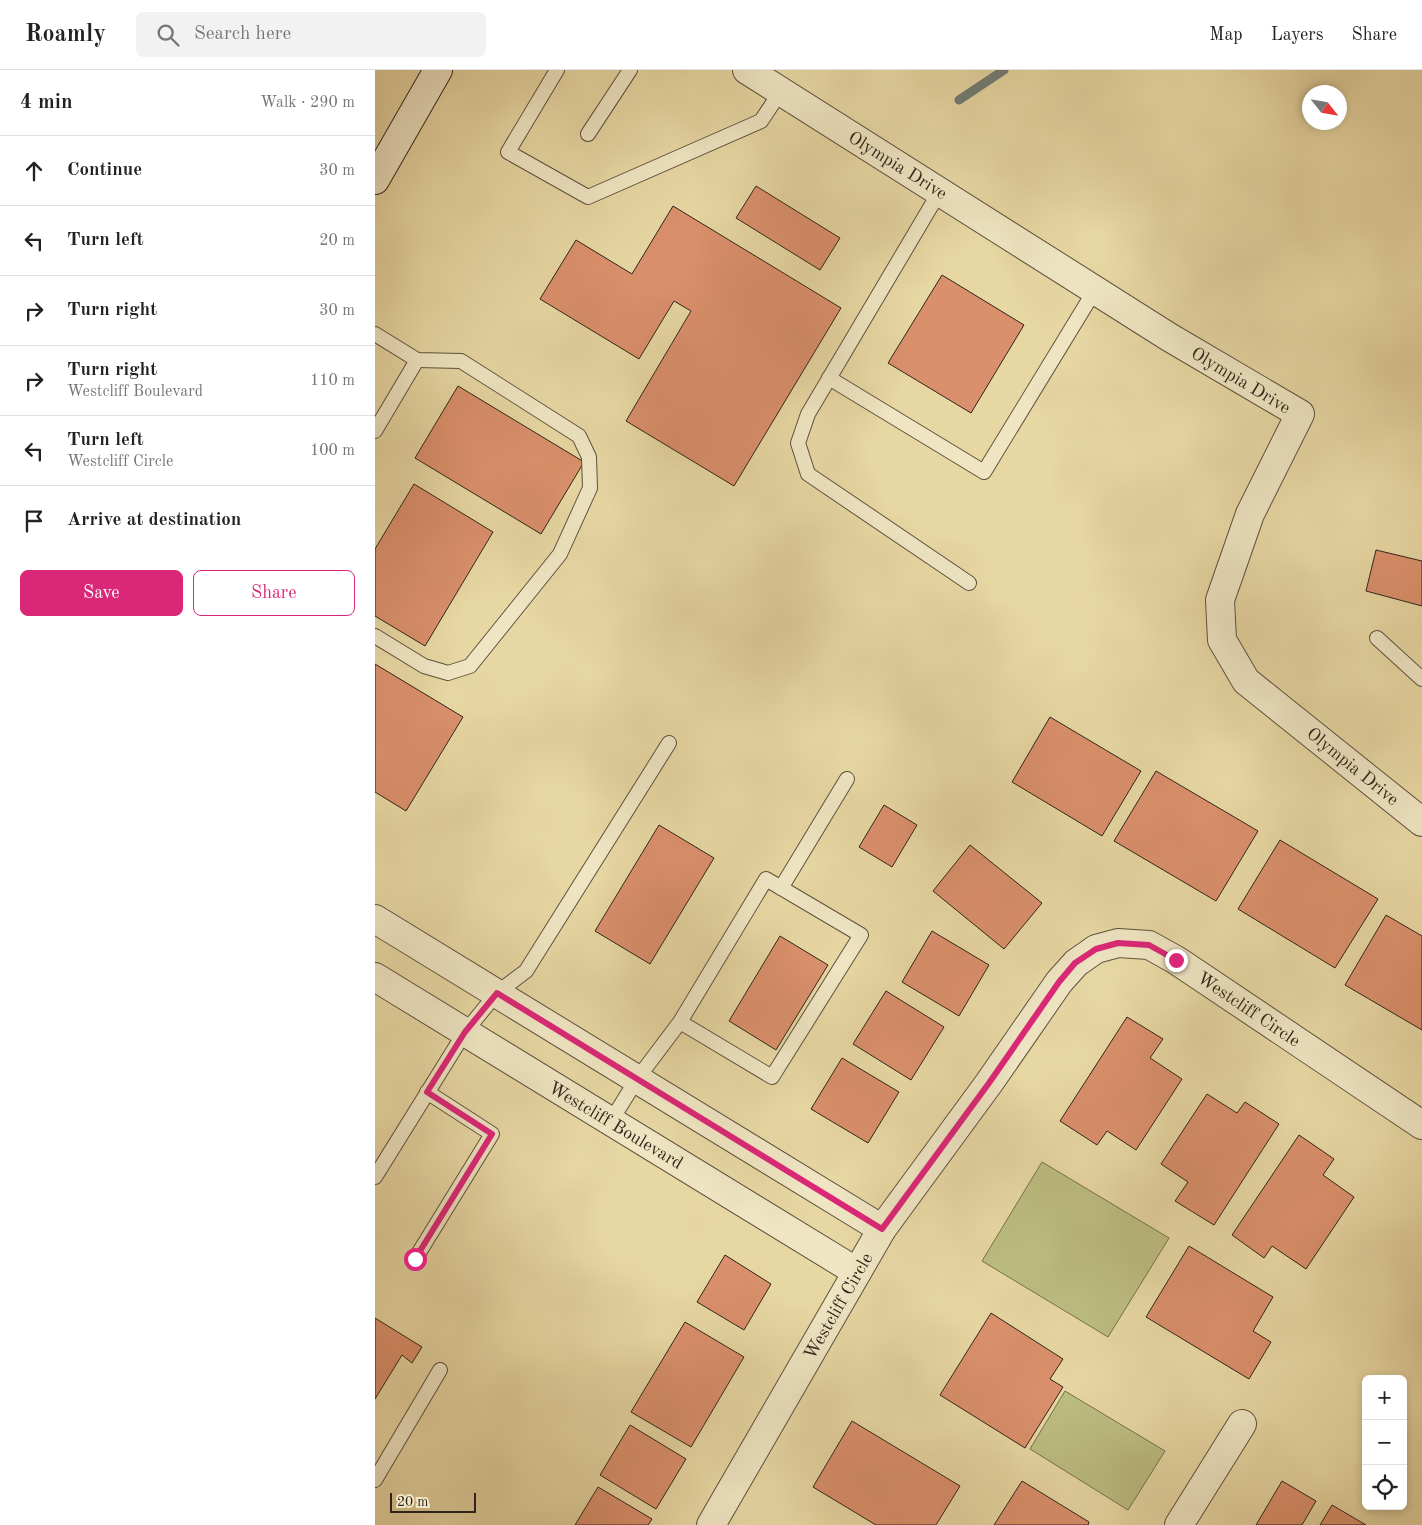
<!DOCTYPE html>
<meta charset="utf-8">
<style>
body{margin:0;font-family:"Old Standard TT",serif;background:#f2f2f2;color:#222}
.controls{position:absolute;right:15px;bottom:15px;display:grid;overflow:hidden;border-radius:8px;box-shadow:0 2px 8px #0003}
.controls button{width:45px;height:45px;display:grid;place-items:center;padding:0;border:0;border-bottom:1px solid #e0e0e0;background:#fff;color:#222;font:25px sans-serif}
.compass{position:absolute;left:927px;top:15px;width:45px;height:45px;border-radius:50%;background:#fff;box-shadow:0 2px 8px #0003;rotate:121deg}
.scale{position:absolute;left:15px;bottom:12px;width:86px;box-sizing:border-box;padding-left:5px;border:2px solid #30241b;border-top:0;font-size:14px;line-height:18px;white-space:nowrap;color:#30241b;-webkit-text-stroke:4px #efe5c3;paint-order:stroke}
.stop{position:absolute;width:15px;height:15px;margin:-11px;border:4px solid #db2777;border-radius:50%;background:#fff}
.stop.end{background:#db2777;border-color:#fff;box-shadow:0 1px 5px #0008}
.list{margin:0;padding:0;list-style:none}
h2{display:flex;justify-content:space-between;align-items:center;height:65px;margin:0;padding:0 20px;font-size:21px}
h2 small{font-size:16px;font-weight:400;color:#767676}
.list li{display:grid;grid-template-columns:32px 1fr auto;gap:15px;align-items:center;box-sizing:border-box;height:70px;padding:0 20px;border-top:1px solid #e0e0e0}
.list b{display:block;font-size:19px;white-space:nowrap}
.list p{margin:0;font-size:16px;white-space:nowrap;color:#767676}
.list em{font-size:16px;font-style:normal;color:#767676}
.actions{display:flex;gap:10px;padding:15px 20px}
.actions a{flex:1;padding:11px 0;border:1px solid #db2777;border-radius:8px;text-align:center;font-size:18px;color:#db2777}
.actions .main{background:#db2777;color:#fff}
.icon{flex:none;width:28px;height:28px;fill:none;stroke:currentColor;stroke-width:2;stroke-linecap:round;stroke-linejoin:round}
.map{position:relative;flex:none;width:1047px;height:1455px;overflow:hidden}
header{display:flex;align-items:center;gap:30px;box-sizing:border-box;height:70px;padding:0 25px;background:#fff;border-bottom:1px solid #e0e0e0}
header strong{font-size:24px}
nav{display:flex;gap:28px;margin-inline-start:auto;font-size:18px}
.search{width:350px;height:45px;background:#f2f2f2;display:flex;align-items:center;gap:12px;box-sizing:border-box;padding:0 18px;border-radius:8px;color:#767676;font-size:19px}
main{display:flex}
aside{flex:1;background:#fff}
.map>svg:first-child{display:block}
.green{fill:#bcbd81;stroke:#76704e}
.lines{fill:none;stroke-linecap:round;stroke-linejoin:round}
.stream{stroke:#717c76;stroke-width:9}
.building{fill:#da906c;stroke:#30241b}
.service-casing{stroke:#5e513d;stroke-width:16}
.minor-casing{stroke:#5e513d;stroke-width:30}
.secondary-casing{stroke:#30241b;stroke-width:30}
.service{stroke:#efe5c3;stroke-width:14}
.minor{stroke:#efe5c3;stroke-width:28}
.secondary{stroke:#efe5c3;stroke-width:28}
.route{stroke:#db2777;stroke-width:6}
.labels{text-anchor:middle;stroke-width:4.5;stroke-linejoin:round;paint-order:stroke}
.street-label{font-size:18px;fill:#30241b;stroke:#efe5c3}
</style>
<header>
<strong>Roamly</strong>
<div class="search"><svg class="icon" aria-label="search" viewBox="0 0 24 24"><circle cx="10" cy="10" r="6"/><path d="M15 15l6 6"/></svg>Search here</div>
<nav><a>Map</a><a>Layers</a><a>Share</a></nav>
</header>
<main>
<aside>
<h2>4 min<small>Walk · 290 m</small></h2>
<ul class="list">
<li><svg class="icon" aria-label="ahead" viewBox="0 0 24 24"><path d="M12 20V5M6 11l6-6 6 6"/></svg><div><b>Continue</b></div><em>30 m</em></li>
<li><svg class="icon" aria-label="left" viewBox="0 0 24 24"><path d="M17 20v-9H6M10 6l-5 5 5 5"/></svg><div><b>Turn left</b></div><em>20 m</em></li>
<li><svg class="icon" aria-label="right" viewBox="0 0 24 24"><path d="M7 20v-9h11M14 6l5 5-5 5"/></svg><div><b>Turn right</b></div><em>30 m</em></li>
<li><svg class="icon" aria-label="right" viewBox="0 0 24 24"><path d="M7 20v-9h11M14 6l5 5-5 5"/></svg><div><b>Turn right</b><p>Westcliff Boulevard</p></div><em>110 m</em></li>
<li><svg class="icon" aria-label="left" viewBox="0 0 24 24"><path d="M17 20v-9H6M10 6l-5 5 5 5"/></svg><div><b>Turn left</b><p>Westcliff Circle</p></div><em>100 m</em></li>
<li><svg class="icon" aria-label="arrive" viewBox="0 0 24 24"><path d="M6 21V4h12l-3 4 3 4H6"/></svg><div><b>Arrive at destination</b></div></li>
</ul>
<div class="actions"><a class="main">Save</a><a>Share</a></div>
</aside>
<div class="map">
<svg width="1047" height="1455" viewBox="0 0 1047 1455">
<rect width="100%" height="100%" fill="#e7d7a3"/>
<filter id="stains"><feTurbulence type="fractalNoise" baseFrequency=".004" numOctaves="4"/><feColorMatrix values="0 0 0 0 .2 0 0 0 0 .09 0 0 0 0 .02 0 0 0 .5 -.17"/></filter>
<radialGradient id="worn" r=".72"><stop offset=".6" stop-color="#630" stop-opacity="0"/><stop offset="1" stop-color="#630" stop-opacity=".3"/></radialGradient>
<g class="green">
<path d="M667,1092L794,1168L733,1267L607,1191Z"/>
<path d="M690,1321L790,1381L753,1440L655,1379Z"/>
</g>
<g class="lines">
<path class="stream" d="M584,30L629,0"/>
</g>
<g class="building">
<path d="M381,116L465,168L445,200L361,148Z"/>
<path d="M298,136L466,238L359,416L251,351L316,241L299,231L264,289L165,229L201,170L257,204Z"/>
<path d="M567,205L649,255L596,343L513,293Z"/>
<path d="M83,316L209,392L166,464L40,388Z"/>
<path d="M39,414L118,462L50,576L0,546V479Z"/>
<path d="M1001,480L1047,491V536L991,521Z"/>
<path d="M0,594L88,647L31,741L0,722Z"/>
<path d="M675,647L766,701L727,766L637,712Z"/>
<path d="M781,701L883,761L841,831L739,771Z"/>
<path d="M509,735L542,755L517,797L484,777Z"/>
<path d="M284,755L339,788L275,894L220,861Z"/>
<path d="M905,770L1003,829L960,898L863,839Z"/>
<path d="M595,775L667,833L629,879L558,821Z"/>
<path d="M1011,845L1047,866V960L970,915Z"/>
<path d="M557,861L614,895L584,946L527,912Z"/>
<path d="M405,866L453,895L401,980L354,951Z"/>
<path d="M511,921L569,957L536,1010L478,974Z"/>
<path d="M752,947L788,969L775,988L807,1009L761,1080L732,1061L722,1075L685,1051Z"/>
<path d="M467,988L524,1022L493,1073L436,1039Z"/>
<path d="M832,1024L862,1043L870,1032L904,1054L839,1155L800,1131L813,1112L786,1094Z"/>
<path d="M924,1065L959,1089L948,1105L979,1127L931,1199L897,1176L889,1188L857,1165Z"/>
<path d="M814,1176L898,1227L878,1261L896,1272L874,1309L771,1247Z"/>
<path d="M350,1185L396,1214L369,1260L322,1232Z"/>
<path d="M616,1243L688,1289L675,1309L688,1317L650,1378L565,1325Z"/>
<path d="M0,1248L47,1277L37,1293L27,1285L0,1329Z"/>
<path d="M310,1252L369,1287L316,1377L256,1342Z"/>
<path d="M477,1351L585,1416L561,1455H501L438,1417Z"/>
<path d="M255,1355L311,1389L281,1439L225,1405Z"/>
<path d="M647,1411L714,1452L713,1455H619Z"/>
<path d="M907,1411L941,1431L927,1455H881Z"/>
<path d="M223,1417L277,1449L273,1455H200Z"/>
<path d="M957,1435L991,1455H945Z"/>
</g>
<g class="lines">
<defs>
<g id="service">
<path d="M182,0L133,82L213,127L386,51L406,21"/>
<path d="M213,64L255,0"/>
<path d="M565,121L433,344L423,373L433,404L594,513"/>
<path d="M0,264L42,290L86,291L204,366L214,387L215,418L185,484L95,596L73,603L49,596L0,566"/>
<path d="M454,308L609,402L720,220"/>
<path d="M0,361L42,290"/>
<path d="M1002,568L1047,609"/>
<path d="M406,818L472,709"/>
<path d="M236,1051L262,1009L305,952L391,809L486,865L397,1007L305,952"/>
<path d="M0,1107L90,962L122,923L151,901L294,673"/>
<path d="M40,1189L117,1064L52,1022"/>
<path d="M0,1410L65,1300"/>
</g>
<g id="minor">
<path d="M372,0L794,267L925,344L875,444L845,530L847,570L871,611L1047,752"/>
<path d="M0,849L507,1159"/>
<path d="M0,907L482,1202"/>
<path d="M336,1455L507,1159L614,1013L684,912L701,893L721,879L743,873L774,875L801,890L1047,1055"/>
<path d="M804,1455L867,1354"/>
</g>
<path id="secondary" d="M0,110L63,0"/>
</defs>
<use href="#service" class="service-casing"/>
<use href="#minor" class="minor-casing"/>
<use href="#secondary" class="secondary-casing"/>
<use href="#service" class="service"/>
<use href="#minor" class="minor"/>
<use href="#secondary" class="secondary"/>
</g>
<g class="lines">
<path class="route" d="M40,1189L117,1064L52,1022L90,962L122,923L507,1159L614,1013L684,912L700,893L721,879L743,873L774,875L801,890"/>
</g>
<g class="labels">
<g class="street-label">
<text transform="translate(523 95) rotate(32)" y="6">Olympia Drive</text>
<text transform="translate(866 310) rotate(31)" y="6">Olympia Drive</text>
<text transform="translate(978 696) rotate(39)" y="6">Olympia Drive</text>
<text transform="translate(874 939) rotate(34)" y="6">Westcliff Circle</text>
<text transform="translate(241 1055) rotate(31)" y="6">Westcliff Boulevard</text>
<text transform="translate(463 1236) rotate(-60)" y="6">Westcliff Circle</text>
</g>
</g>
<rect width="100%" height="100%" filter="url(#stains)"/>
<rect width="100%" height="100%" fill="url(#worn)"/>
</svg>
<div class="controls">
<button>+</button>
<button>−</button>
<button><svg class="icon" aria-label="locate" viewBox="0 0 24 24"><circle cx="12" cy="12" r="6"/><path d="M12 2v4M12 18v4M2 12h4M18 12h4"/></svg></button>
</div>
<svg class="compass" viewBox="-18 -18 36 36"><path d="M0-13l5 13h-10z" fill="#e53935"/><path d="M0 13l5-13h-10z" fill="#767676"/></svg>
<div class="scale">20 m</div>
<div class="stop" style="left:40px;top:1189px"></div>
<div class="stop end" style="left:801px;top:890px"></div>
</div>
</main>
